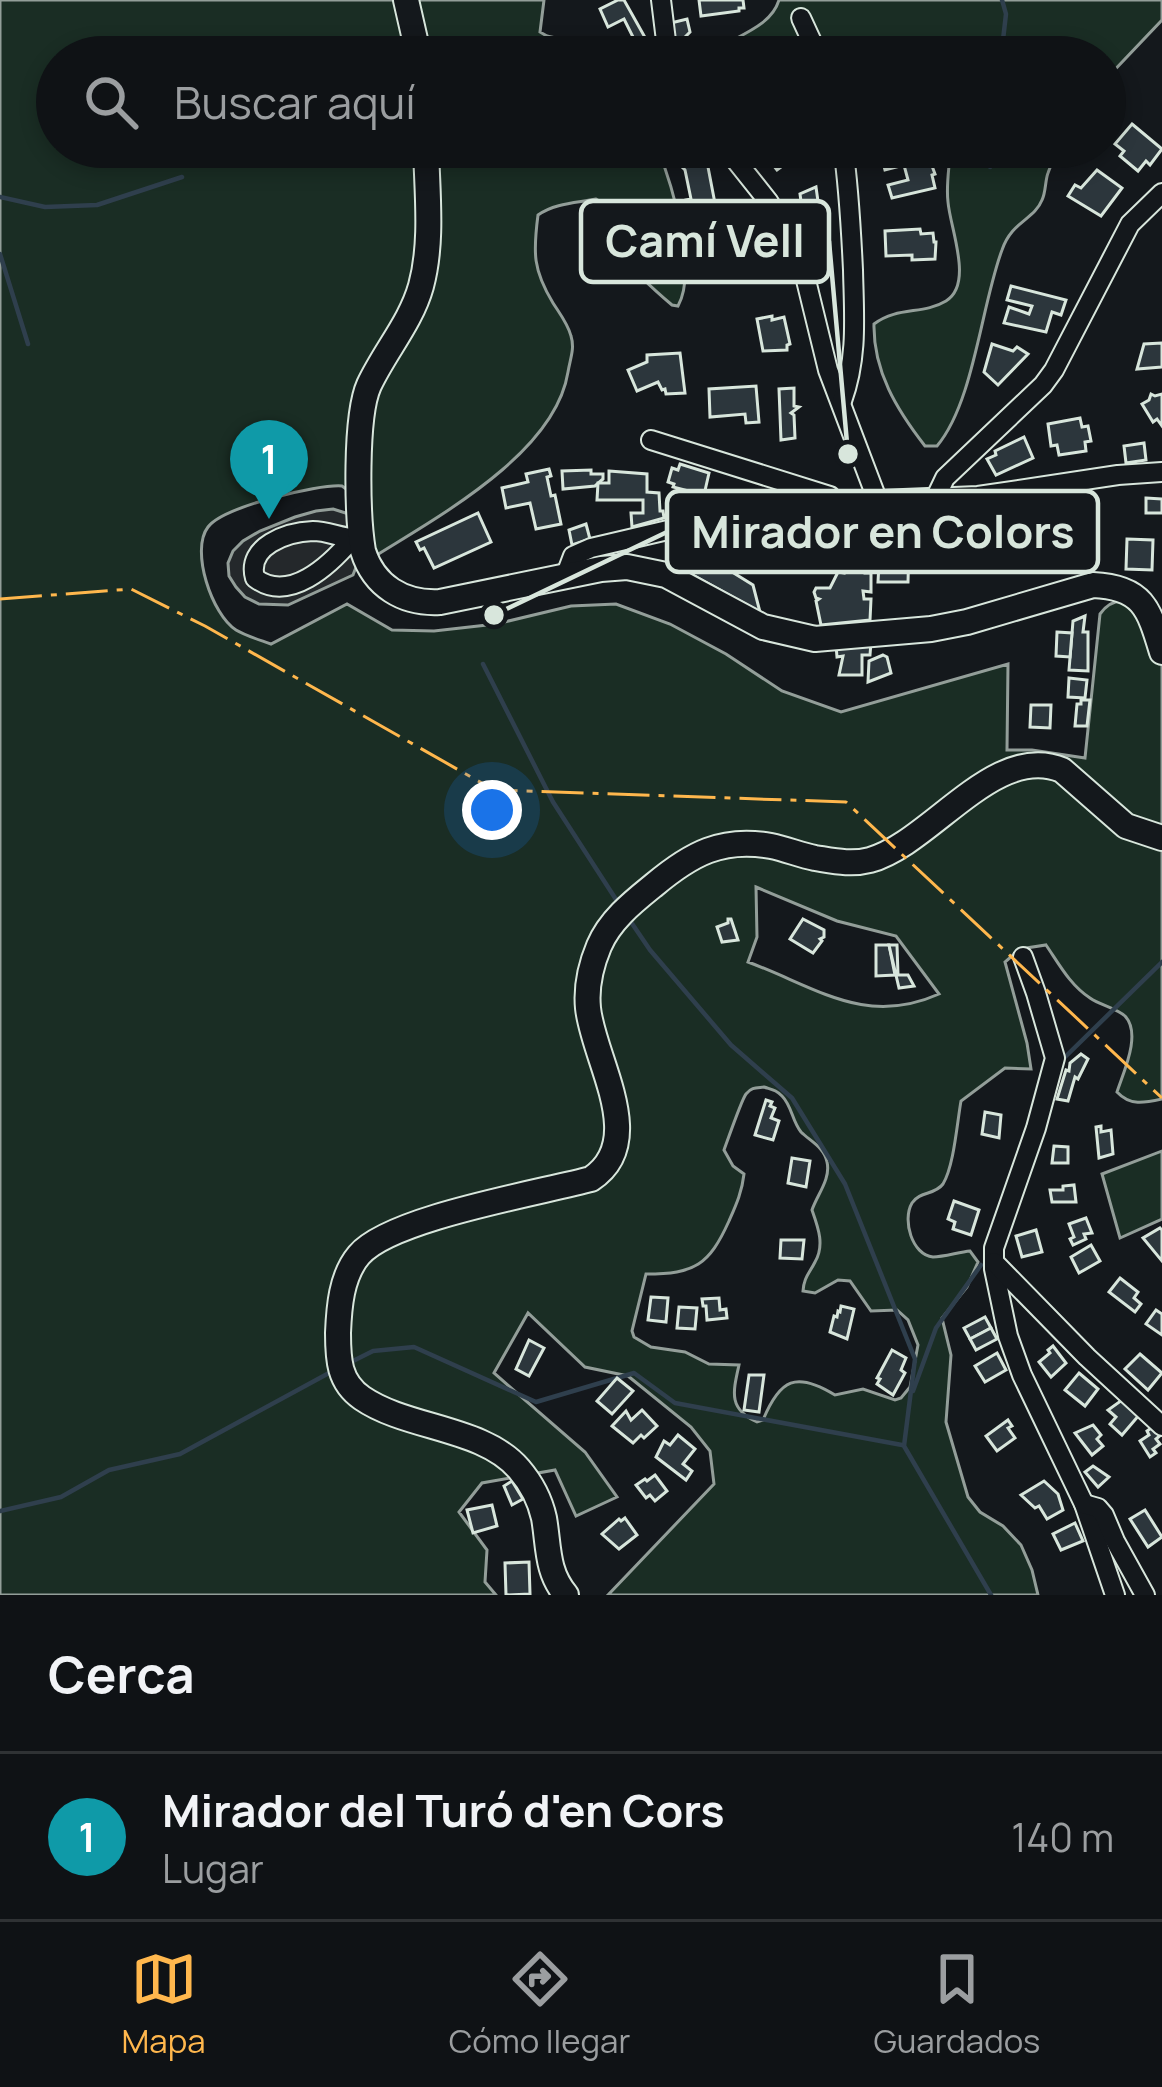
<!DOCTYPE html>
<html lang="es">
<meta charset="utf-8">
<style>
body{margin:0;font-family:Manrope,sans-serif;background:#1d2022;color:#f1f3f6}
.you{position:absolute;left:492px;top:810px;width:42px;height:42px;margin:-30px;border:9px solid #fff;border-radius:50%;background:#1a73e8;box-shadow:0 0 0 18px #1a73e833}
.badge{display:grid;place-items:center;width:78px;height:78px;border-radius:50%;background:#ffb74d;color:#fff;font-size:39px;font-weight:700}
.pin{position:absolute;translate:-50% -99px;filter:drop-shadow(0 3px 6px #0008)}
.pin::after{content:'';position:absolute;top:63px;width:42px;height:36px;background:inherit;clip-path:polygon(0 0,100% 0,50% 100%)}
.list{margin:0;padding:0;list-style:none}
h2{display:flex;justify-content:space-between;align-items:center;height:156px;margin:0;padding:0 48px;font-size:51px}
h2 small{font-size:39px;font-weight:400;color:#9b9ea0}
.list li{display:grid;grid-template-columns:78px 1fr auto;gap:36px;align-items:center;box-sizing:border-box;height:168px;padding:0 48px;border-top:3px solid #2f3234}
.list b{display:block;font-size:45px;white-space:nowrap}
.list p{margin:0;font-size:39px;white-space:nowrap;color:#9b9ea0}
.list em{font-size:39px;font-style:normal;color:#9b9ea0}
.icon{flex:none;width:66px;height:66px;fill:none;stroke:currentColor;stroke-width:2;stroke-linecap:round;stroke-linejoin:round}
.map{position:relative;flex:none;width:1162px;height:1595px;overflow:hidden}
.search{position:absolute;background:#0f1215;box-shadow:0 6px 18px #0003;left:36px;right:36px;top:36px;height:132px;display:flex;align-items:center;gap:30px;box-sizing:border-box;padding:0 42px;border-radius:66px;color:#9b9ea0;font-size:45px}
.sheet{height:324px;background:#0f1215}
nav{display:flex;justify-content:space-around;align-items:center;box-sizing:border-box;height:168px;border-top:3px solid #2f3234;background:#0f1215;font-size:33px;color:#9b9ea0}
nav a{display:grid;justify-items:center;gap:6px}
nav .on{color:#ffb74d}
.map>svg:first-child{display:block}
.green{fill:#1a2d24;stroke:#939e99;stroke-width:3;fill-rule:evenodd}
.parking{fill:#24282b;stroke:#939e99;stroke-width:3}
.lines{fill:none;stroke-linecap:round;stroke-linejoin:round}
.stream{stroke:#2f3f4d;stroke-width:4.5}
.building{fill:#2c363c;stroke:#d8e6dc;stroke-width:3}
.minor-casing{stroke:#d8e6dc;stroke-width:22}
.major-casing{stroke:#d8e6dc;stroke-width:28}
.minor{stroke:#14181c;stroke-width:18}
.major{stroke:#14181c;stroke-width:24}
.power{stroke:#ffb74d;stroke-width:3;stroke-dasharray:42 9 6 9;stroke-linecap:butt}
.leader{fill:none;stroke:#d8e6dc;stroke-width:4.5}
.callout-dot{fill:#d8e6dc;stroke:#14181c;stroke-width:4.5}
.callout{fill:#14181c;stroke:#d8e6dc;stroke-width:4.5}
.callout-label{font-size:45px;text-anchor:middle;font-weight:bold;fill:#d8e6dc}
</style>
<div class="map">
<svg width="1162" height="1595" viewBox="0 0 1162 1595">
<rect width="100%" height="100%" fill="#14181c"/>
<g class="green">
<path d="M0,0H544L540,32L547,36L565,40L574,57H57V147H657C672,184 698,270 678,306L672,305C647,284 593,236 601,202L596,199C576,203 555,203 538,215C533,253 533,270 553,303C560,314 568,324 571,336C575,349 570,359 568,372C555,454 437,517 372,558C372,523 373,507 342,486C317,484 223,507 208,527C190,550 212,615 236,630C246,636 260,640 271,644L347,604L392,630L434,631L496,624L571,606L616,604L670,624L726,654L782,691L841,712L1008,664L1007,750H1032L1085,758L1100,614C1118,589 1138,607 1162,617V1099C1144,1103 1130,1106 1117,1092C1123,1073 1142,1034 1125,1016C1116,1008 1100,1005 1090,998C1070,985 1059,964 1046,945L1020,949L1005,962L1027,1043L1031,1069L1005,1068L961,1101C957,1123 954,1166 943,1184C935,1195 920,1191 912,1203C902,1220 912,1255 933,1257C944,1257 959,1252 970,1251L978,1262L967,1287L942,1318L951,1355L946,1422L968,1497L980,1512L1003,1526L1021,1545L1032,1570L1038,1595H608L714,1484L710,1451L691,1427L628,1376L585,1367L528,1313L494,1373L585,1452L617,1497L576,1516L555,1470L482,1483L459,1512L487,1550L485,1582L496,1595H0ZM756,887L837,921L896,936L939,994C865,1027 816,987 748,962L757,937ZM764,1087C773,1090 776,1090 782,1096C792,1106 792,1121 801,1132C810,1141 824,1147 827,1162C831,1179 817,1195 812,1210C818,1227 825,1245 815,1262C809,1274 804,1277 803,1291L815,1293L838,1280L850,1281L871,1311L897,1310L908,1320L918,1345L910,1387L901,1398L895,1400L863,1389L835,1395C796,1371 780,1379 763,1420L757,1422C728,1409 733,1392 739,1365L709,1364L685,1352L651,1347L634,1337L632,1331L646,1274C695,1274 709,1265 729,1221C736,1205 742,1192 744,1174L733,1166L724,1150C728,1139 742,1099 746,1094C752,1087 756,1088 764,1087Z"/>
<path d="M779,0H1162V20L1105,80V57H706C729,37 770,30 779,0Z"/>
<path d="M948,147H1060C1056,155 1051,164 1048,173C1045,181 1046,192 1042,200C1034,220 1012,221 1002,250C981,306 974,402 937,446H925C897,410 873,371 874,324C898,306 923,315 946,301C974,284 950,228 948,202C946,186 949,170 950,154Z"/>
<path d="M1162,1151V1219L1120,1238L1102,1174Z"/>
</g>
<path class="parking" d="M333,509L352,515L358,562L353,575L288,605L259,604L245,597L236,587L229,576L228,563L233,551L243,541L260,531L295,517L316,511Z"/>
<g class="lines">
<g class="stream">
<path d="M1001,57L1006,14L1002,0"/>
<path d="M989,147L990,167"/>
<path d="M0,197L45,207L97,205L182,177"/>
<path d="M0,254L28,344"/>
<path d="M483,664L553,802L617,901"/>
<path d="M631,922L650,950L731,1045L792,1098L845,1184L915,1359L904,1446L991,1595"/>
<path d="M1063,1059L1162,962"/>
<path d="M353,1361L373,1351L414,1347L536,1402L634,1373L675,1403L902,1445"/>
<path d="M913,1391L936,1328L981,1265"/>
<path d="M0,1511L61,1497L109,1470L180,1454L329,1373"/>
</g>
</g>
<g class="building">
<path d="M618,0H624L656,57H643L624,19L608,27L600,9Z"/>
<path d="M699,0H743L744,8H739V11L701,16Z"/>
<path d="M687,19L690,32L674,48L671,23Z"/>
<path d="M1132,124L1162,149L1150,165L1146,161L1138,171L1120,156L1124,151L1115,144Z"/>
<path d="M765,147H792L789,149L795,157L777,170L766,156L770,154Z"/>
<path d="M925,147L935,174L932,175L935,188L892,198L888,185L908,180L904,165L885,170L882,158Z"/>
<path d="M695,151L710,165L708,167L718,219L695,224L694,218H690L686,200L691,199L685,170L678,163Z"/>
<path d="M1097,170L1122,188L1101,216L1068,196L1075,185L1081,188Z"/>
<path d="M816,187L820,216L828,244L814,247L808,220L806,216H803L800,194Z"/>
<path d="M920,229L921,234L933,233L934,242H936L935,259L912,260V255L886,256L885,231Z"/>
<path d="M761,244L763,280L729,282L728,245Z"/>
<path d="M1011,286L1066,300L1061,315L1052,312L1046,332L1004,323L1009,307L1029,314L1032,306L1007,300Z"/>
<path d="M772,316V320L784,317L790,344L787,345V350L763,351L757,319Z"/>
<path d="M1162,343V367L1137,369L1144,344Z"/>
<path d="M992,344L1013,351L1017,347L1028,354L998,385L984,372Z"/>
<path d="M680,353L685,393L666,394L665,389L662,390L658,382L637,391L628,370L647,362V355Z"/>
<path d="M756,386L759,422L746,423L745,414L710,417L709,389Z"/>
<path d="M794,388V406L799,407L791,413L794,415L795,438L781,440L779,389Z"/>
<path d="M1151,394L1155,396L1162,394V426L1157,419L1153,422L1142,404L1149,400Z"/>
<path d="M1080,418L1082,427L1088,426L1091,441L1085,442L1086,451L1059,455L1057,445L1051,446L1048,424Z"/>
<path d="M1024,437L1033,458L996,475L987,459L996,455L995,451Z"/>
<path d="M1144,443L1146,460L1126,463L1124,446Z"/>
<path d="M680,464L709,473L704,495L673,487L674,484L668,482L672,468L678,470Z"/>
<path d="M549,469L551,476L547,477L551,496L555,495L561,524L536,529L530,503L506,508L502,488L528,482L526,474Z"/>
<path d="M591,470V474H603V479L595,486L563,489L562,471Z"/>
<path d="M609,471L647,474V492L659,493L660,511H663L664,518L632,527L631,513H643V500H597L598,483H609Z"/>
<path d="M1146,498L1162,499V513H1146Z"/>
<path d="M478,513L491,542L434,568L424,548L420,550L416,542Z"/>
<path d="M586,524L590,539L572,545L569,530Z"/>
<path d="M1127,539L1153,540L1152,570L1126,569Z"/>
<path d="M880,545H909L908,582H878Z"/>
<path d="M703,554L753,585L760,612L682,569L686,562L691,564L695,556Z"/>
<path d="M844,565L865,566V573H871V592L863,591L864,599H871L870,620L821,625L816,601L819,599L816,598L814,592L816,588H830L838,572L844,573Z"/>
<path d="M1085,616L1083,632H1088V671L1069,670L1073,621Z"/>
<path d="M1057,632L1072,633L1070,657L1056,656Z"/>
<path d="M871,642L870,655H862V675H839L843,656L837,657L836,645Z"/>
<path d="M883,655L887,657L891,673L868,682L869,661Z"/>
<path d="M1069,678L1087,680L1085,698L1068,697Z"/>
<path d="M1081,700H1090L1087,726H1075L1077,704H1081Z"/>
<path d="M1031,705H1051L1050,728L1030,727Z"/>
<path d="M728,919H731L738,940L722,942L717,927L728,923Z"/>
<path d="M803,919L824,930V937L820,939L822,941L813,953L790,939Z"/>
<path d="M876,945H889L895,975L876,976Z"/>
<path d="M889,945H897L898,975H908L914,986L899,988Z"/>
<path d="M1081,1054L1088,1059L1078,1079L1075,1077L1068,1101L1057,1099L1066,1070L1069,1071L1070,1063Z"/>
<path d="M766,1100L772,1102L770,1106L775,1108L771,1118L779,1121L773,1140L755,1135Z"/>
<path d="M985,1112L1001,1115L999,1138L982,1134Z"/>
<path d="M1101,1126V1132L1111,1130L1113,1154L1099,1158L1096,1127Z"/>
<path d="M1054,1146L1068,1147V1163H1052Z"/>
<path d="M792,1158L810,1161L806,1187L788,1183Z"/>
<path d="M1074,1185L1076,1202H1052L1050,1190H1063V1186Z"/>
<path d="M954,1201L979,1210L971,1235L953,1229L955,1222L948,1219Z"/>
<path d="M1086,1218L1092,1233L1084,1234L1086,1239L1073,1245L1070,1239L1074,1237L1069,1224Z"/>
<path d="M1160,1228L1162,1230V1261L1143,1238Z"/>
<path d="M1036,1230L1042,1252L1022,1257L1016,1236Z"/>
<path d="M781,1240H804L802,1259L780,1258Z"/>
<path d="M1091,1245L1100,1261L1079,1273L1071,1257Z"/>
<path d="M1120,1278L1138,1292L1134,1298L1141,1304L1135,1312L1109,1292Z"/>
<path d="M651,1297L668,1298L666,1322L648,1320Z"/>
<path d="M719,1298L720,1310L726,1309L727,1318L707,1320L706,1306H703L702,1299Z"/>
<path d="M841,1306L854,1309L847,1339L830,1332L834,1316L837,1317L838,1311L840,1312Z"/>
<path d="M679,1307L697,1308L695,1329L677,1328Z"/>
<path d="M1156,1310L1162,1314V1335L1146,1324Z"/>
<path d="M985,1317L991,1328L970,1339L964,1328Z"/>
<path d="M991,1328L997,1339L976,1350L970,1339Z"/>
<path d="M529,1340L544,1348L529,1376L516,1369Z"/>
<path d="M1053,1346L1066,1363L1051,1377L1039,1362L1050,1353L1048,1350Z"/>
<path d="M892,1350L906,1358L901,1370L905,1373L893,1395L877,1384L880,1379L877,1378Z"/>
<path d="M997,1353L1006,1370L985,1382L975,1366Z"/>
<path d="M1140,1354L1162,1373L1148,1390L1125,1369Z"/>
<path d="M1079,1373L1098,1389L1085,1406L1065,1390Z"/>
<path d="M749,1375H764L759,1412L744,1410Z"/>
<path d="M617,1378L633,1391L612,1414L597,1401Z"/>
<path d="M1122,1400L1140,1414L1122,1435L1110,1424L1116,1417L1108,1410Z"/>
<path d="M642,1410L657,1426L644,1438L641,1435L633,1443L612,1426L626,1411L631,1420Z"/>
<path d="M1008,1420L1012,1426L1008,1428L1015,1438L997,1451L986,1436Z"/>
<path d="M1093,1425L1101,1435L1097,1439L1103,1446L1092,1455L1075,1433Z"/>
<path d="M1154,1426L1162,1434L1156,1439L1160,1444L1153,1449L1156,1453L1150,1457L1140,1441L1149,1435L1147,1431Z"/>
<path d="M678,1435L695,1449L683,1464L692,1471L686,1480L656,1457L664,1441L670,1445Z"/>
<path d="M1093,1466L1109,1477L1098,1487L1085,1472Z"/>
<path d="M655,1475L667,1491L655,1501L650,1495L646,1498L636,1485L645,1479L647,1481Z"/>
<path d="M512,1481L523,1499L512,1505L504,1486Z"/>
<path d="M1044,1481L1058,1494L1063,1510L1047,1519L1039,1506L1035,1508L1021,1495Z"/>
<path d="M492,1505L497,1526L473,1533L467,1510Z"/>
<path d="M1145,1510L1162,1537L1148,1547L1130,1519Z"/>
<path d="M625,1518L637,1535L619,1549L602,1534L619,1519L621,1521Z"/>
<path d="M1075,1523L1083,1541L1061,1550L1053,1534Z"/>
<path d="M529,1562L530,1594L506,1595L505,1563Z"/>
</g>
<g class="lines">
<defs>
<g id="minor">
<path d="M661,0L668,57"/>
<path d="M801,18L819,57"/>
<path d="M725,147L768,201L793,242L803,268L828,370L877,499"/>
<path d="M842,401C858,357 854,316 853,270C851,228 849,188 843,147"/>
<path d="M651,440L830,496"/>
<path d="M935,499L945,478L1043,385L1054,370L1130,224L1162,193"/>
<path d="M352,539C330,565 289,604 255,578C246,546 287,532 313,531C330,531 344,540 360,538"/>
<path d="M565,577L573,556L591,548L779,504L978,496L1118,475L1162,472"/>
<path d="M1023,957L1036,993L1055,1058L1036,1128L994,1248V1269L1008,1336L1022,1375L1084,1504L1115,1595"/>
<path d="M994,1262L1087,1357L1162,1426"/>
<path d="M1084,1504L1098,1508L1104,1515L1115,1541L1145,1595"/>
</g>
<g id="major">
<path d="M406,0L419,57"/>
<path d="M426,147C427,192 433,242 421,286C411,322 385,351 369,385C355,416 357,515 363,551C374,586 403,604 440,602L601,569L627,567L666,575L763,627L815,639L931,629L967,622L1093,585C1143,587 1149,609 1162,652"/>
<path d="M566,1595C546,1571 549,1546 544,1518C540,1500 531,1483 519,1469C483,1427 407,1429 362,1398C339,1382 338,1360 338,1333C339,1308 341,1276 359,1255C390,1218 539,1193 591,1179C649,1141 593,1059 588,1008C586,987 591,965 599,946C610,920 633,902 654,885C691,854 722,837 771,846C786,849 800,855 815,858C834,861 851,865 870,860C931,843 995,742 1062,770L1126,826L1162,838"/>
</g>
</defs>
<use href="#minor" class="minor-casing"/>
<use href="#major" class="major-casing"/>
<use href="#minor" class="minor"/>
<use href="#major" class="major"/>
<path class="power" d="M0,599L131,589L205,626L494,790L846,802L1162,1098"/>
</g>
<path class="leader" d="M848 454L829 241M494 615L667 532"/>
<g class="callout-dot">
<circle cx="848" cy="454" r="12"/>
<circle cx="494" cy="615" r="12"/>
</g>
<g class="callout">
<rect x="581" y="201" width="248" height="81" rx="12"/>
<rect x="667" y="491" width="431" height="81" rx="12"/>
</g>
<g class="callout-label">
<text x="705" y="257">Camí Vell</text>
<text x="883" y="548">Mirador en Colors</text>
</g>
</svg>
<div class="you"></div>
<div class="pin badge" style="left:269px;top:519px;background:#0f9aa8">1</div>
<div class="search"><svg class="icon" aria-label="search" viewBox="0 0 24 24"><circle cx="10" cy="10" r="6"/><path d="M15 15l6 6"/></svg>Buscar aquí</div>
</div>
<section class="sheet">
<h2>Cerca<small></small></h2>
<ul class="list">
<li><span class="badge" style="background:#0f9aa8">1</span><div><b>Mirador del Turó d'en Cors</b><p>Lugar</p></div><em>140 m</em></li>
</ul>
</section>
<nav>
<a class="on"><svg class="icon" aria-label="map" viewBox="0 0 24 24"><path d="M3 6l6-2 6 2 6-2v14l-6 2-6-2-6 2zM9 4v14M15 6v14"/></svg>Mapa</a>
<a><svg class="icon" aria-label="directions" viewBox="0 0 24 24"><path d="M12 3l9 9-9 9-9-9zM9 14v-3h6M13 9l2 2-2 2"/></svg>Cómo llegar</a>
<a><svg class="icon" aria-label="saved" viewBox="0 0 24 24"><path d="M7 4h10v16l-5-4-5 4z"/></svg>Guardados</a>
</nav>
